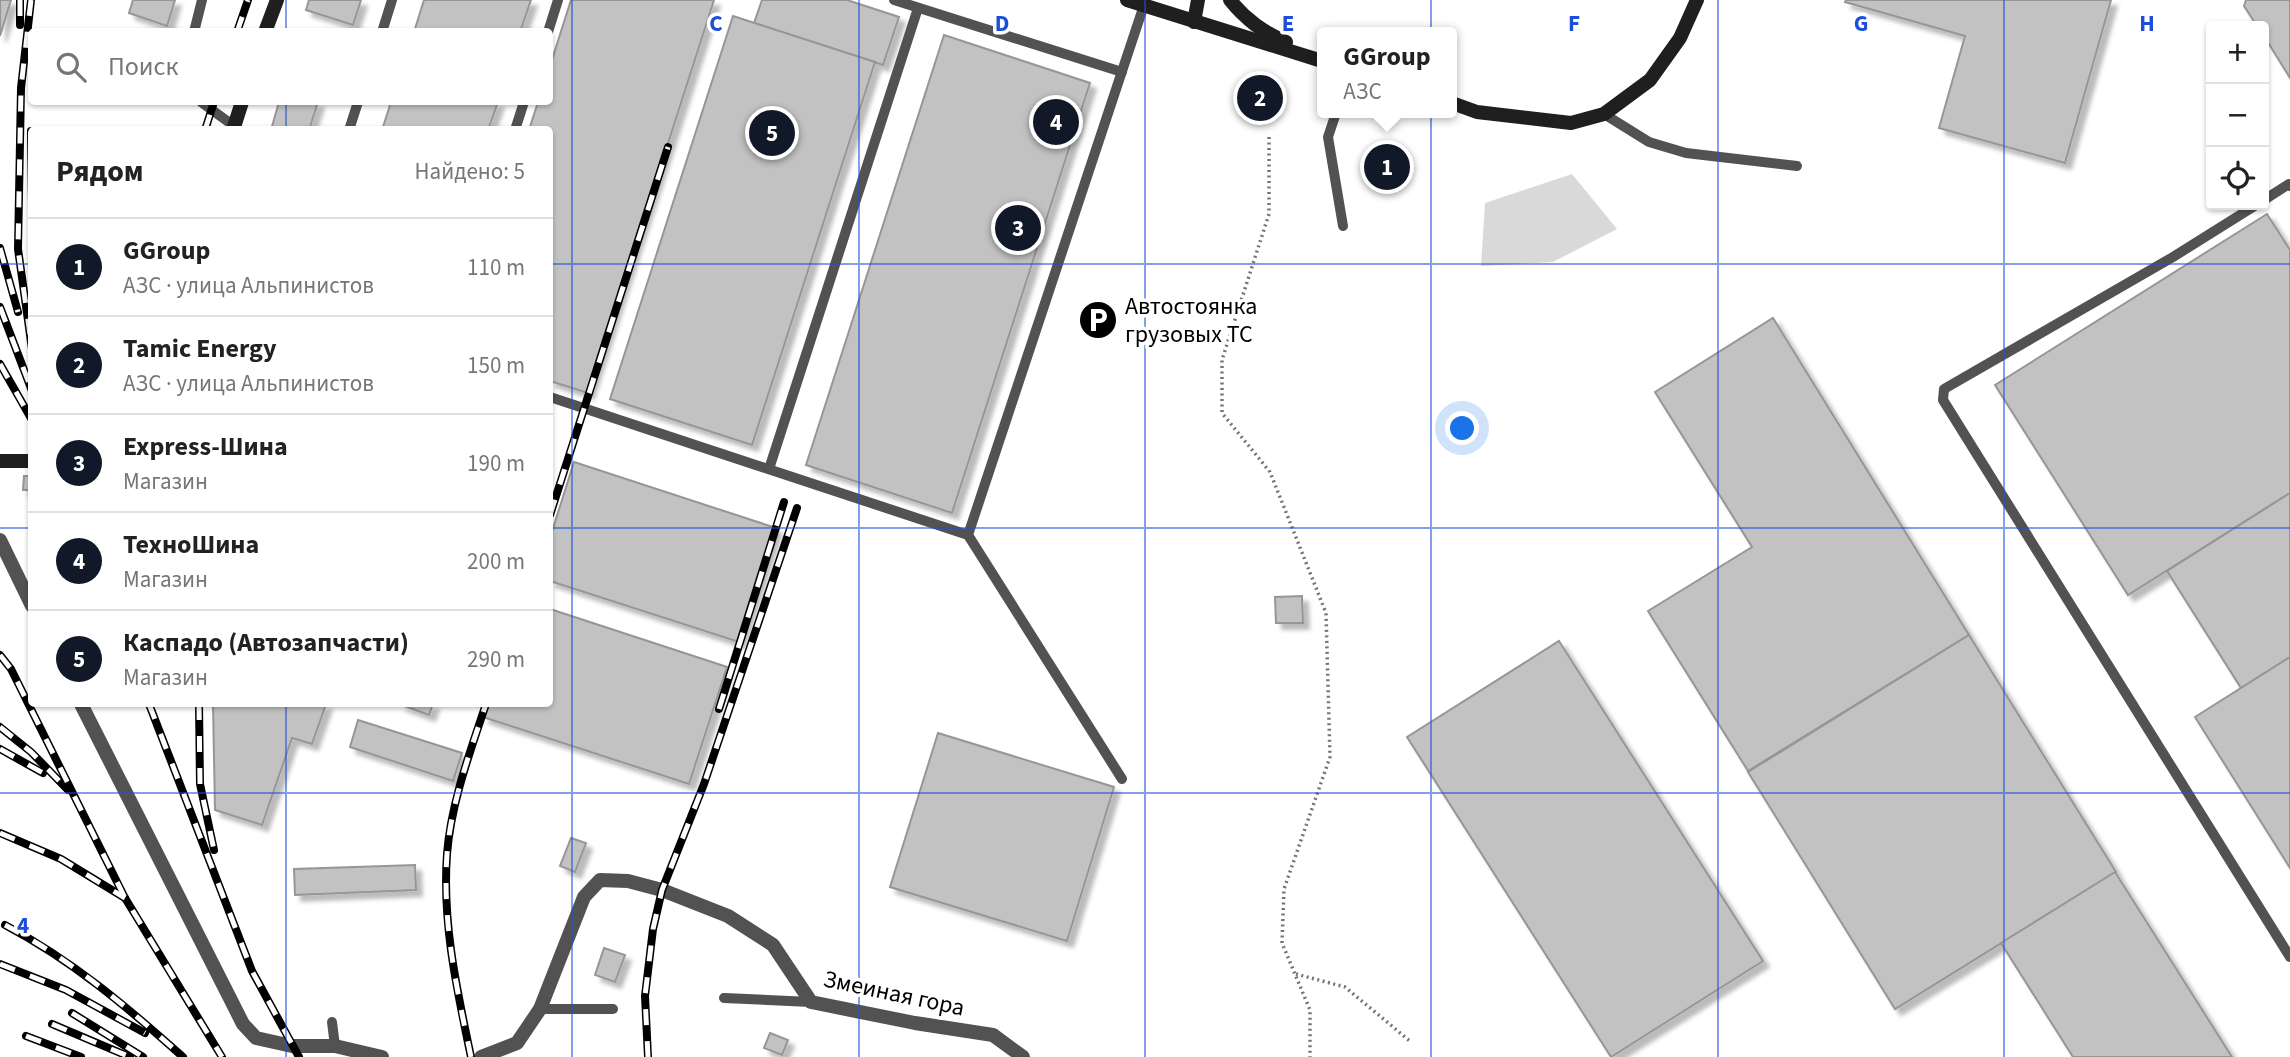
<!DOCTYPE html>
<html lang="ru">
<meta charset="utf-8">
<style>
body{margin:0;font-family:"Source Sans 3",sans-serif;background:#f6f6f6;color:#222}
.controls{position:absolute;right:21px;top:21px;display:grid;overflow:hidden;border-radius:7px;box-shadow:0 2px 5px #0004}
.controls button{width:63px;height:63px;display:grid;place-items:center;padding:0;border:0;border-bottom:2px solid #e0e0e0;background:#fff;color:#222;font:35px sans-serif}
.you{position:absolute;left:1463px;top:429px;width:24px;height:24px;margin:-18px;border:5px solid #fff;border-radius:50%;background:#1a73e8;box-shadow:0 0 0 10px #1a73e833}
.badge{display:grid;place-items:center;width:46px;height:46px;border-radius:50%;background:#111827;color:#fff;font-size:23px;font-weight:700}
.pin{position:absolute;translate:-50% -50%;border:4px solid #fff;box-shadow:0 2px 7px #0006}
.popup{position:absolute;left:1317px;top:27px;width:140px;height:91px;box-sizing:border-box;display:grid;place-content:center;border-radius:7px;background:#fff;filter:drop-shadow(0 2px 5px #0005);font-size:23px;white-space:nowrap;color:#767676}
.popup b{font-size:26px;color:#222}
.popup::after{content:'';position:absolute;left:50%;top:100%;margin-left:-14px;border:14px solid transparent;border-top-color:#fff}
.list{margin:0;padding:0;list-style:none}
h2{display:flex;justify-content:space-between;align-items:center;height:91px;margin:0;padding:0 28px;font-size:30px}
h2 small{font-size:23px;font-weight:400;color:#767676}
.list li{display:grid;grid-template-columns:46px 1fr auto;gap:21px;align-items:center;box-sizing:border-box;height:98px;padding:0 28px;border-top:2px solid #e0e0e0}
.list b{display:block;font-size:26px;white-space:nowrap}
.list p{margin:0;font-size:23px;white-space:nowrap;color:#767676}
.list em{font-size:23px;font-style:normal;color:#767676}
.icon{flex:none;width:38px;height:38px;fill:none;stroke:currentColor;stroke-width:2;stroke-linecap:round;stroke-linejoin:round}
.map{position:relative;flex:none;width:2290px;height:1057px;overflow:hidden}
.search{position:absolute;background:#fff;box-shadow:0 2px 5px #0004;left:28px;top:28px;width:525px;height:77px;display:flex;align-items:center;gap:18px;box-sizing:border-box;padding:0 24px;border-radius:7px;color:#767676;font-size:26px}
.panel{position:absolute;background:#fff;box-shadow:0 2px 5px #0004;left:28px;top:126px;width:525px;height:581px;border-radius:7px}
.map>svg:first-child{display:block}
.green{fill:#d9d9d9}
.building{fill:#c2c2c2;stroke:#969696;stroke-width:2;filter:url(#shadow)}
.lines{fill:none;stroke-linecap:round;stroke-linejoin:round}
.path{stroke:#747474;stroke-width:3.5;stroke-dasharray:2 3.5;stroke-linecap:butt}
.service{stroke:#525252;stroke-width:10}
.minor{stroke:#525252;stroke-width:14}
.secondary{stroke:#1f1f1f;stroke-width:14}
.rail-casing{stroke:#000;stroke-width:8}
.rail{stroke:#fff;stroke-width:5;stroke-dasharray:16;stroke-linecap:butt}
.grid{fill:none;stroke:#1d4ed8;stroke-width:2;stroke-opacity:0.55}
.labels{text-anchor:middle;stroke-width:7;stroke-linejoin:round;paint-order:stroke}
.poi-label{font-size:24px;fill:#000;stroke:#fff;text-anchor:start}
.street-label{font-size:24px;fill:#000;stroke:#fff}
.grid-label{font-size:23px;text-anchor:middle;font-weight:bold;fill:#1d4ed8;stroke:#fff;stroke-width:7;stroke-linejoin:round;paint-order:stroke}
</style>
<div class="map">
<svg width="2290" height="1057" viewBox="0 0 2290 1057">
<defs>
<filter id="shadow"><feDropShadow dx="6" dy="6" stdDeviation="2" flood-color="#0004"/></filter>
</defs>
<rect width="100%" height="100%" fill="#fff"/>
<path class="green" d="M1572,174L1617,229L1553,262L1481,266L1485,203Z"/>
<g class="building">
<path d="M0,0H11L0,36Z"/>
<path d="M133,0H175L167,26L129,13Z"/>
<path d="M309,0H361L353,25L306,10Z"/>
<path d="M424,0H531L520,32H414Z"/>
<path d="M571,0H714L588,393L550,381V130H529L538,102H550V66Z"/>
<path d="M762,0H847L899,17L883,65L754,23Z"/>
<path d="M1846,0H2111L2065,163L1939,128L1965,36L1845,2Z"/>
<path d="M2246,0H2290V78L2264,36V26H2257L2244,6Z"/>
<path d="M733,16L875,62L752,445L610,399Z"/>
<path d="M944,35L1090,83L952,513L806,465Z"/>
<path d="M279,102H318L309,130H271Z"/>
<path d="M391,102H498L488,130H382Z"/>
<path d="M2267,214L2290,250V493L2128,595L1995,385Z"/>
<path d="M1773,318L1969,635L1748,771L1648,611L1752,547L1655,392Z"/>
<path d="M574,462L776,528L739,642L550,581V538Z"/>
<path d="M24,476H32V490H23Z"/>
<path d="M2290,493V657L2241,688L2167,571Z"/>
<path d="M1302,596L1303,623H1276L1275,597Z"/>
<path d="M550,609L727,667L689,784L483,717L487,704H550Z"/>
<path d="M1969,635L2116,872L1895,1009L1748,772Z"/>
<path d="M1559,641L1763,961L1611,1057L1407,737Z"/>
<path d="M2290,657V868L2195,717Z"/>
<path d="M213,704H326L312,744L292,738L262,825L215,810Z"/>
<path d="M399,704H433L429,715Z"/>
<path d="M358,720L462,753L453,781L350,747Z"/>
<path d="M938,733L1114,787L1067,941L890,887Z"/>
<path d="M571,838L586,843L575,872L560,866Z"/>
<path d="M415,865L416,890L295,895L294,869Z"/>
<path d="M2115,872L2232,1057H2073L2001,943Z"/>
<path d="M604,948L625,955L615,982L595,975Z"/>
<path d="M770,1033L788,1040L782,1055L764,1048Z"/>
</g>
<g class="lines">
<g class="path">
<path d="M1269,137V214L1222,360V413L1270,472L1326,613L1330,757L1284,889L1282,943L1310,1010V1057"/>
<path d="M1296,974L1345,987L1411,1042"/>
</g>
<g class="service">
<path d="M894,0L1122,72"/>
<path d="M194,32L202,0"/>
<path d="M382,32L392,0"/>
<path d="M548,32L558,0"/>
<path d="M201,102L234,126"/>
<path d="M1336,113L1328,137L1343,226"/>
<path d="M1604,114L1649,142L1686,153L1797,166"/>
<path d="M349,130L358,102"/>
<path d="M515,130L524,102"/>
<path d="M2264,200L2289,184L2290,186"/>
<path d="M2256,205L2173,257L1944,389L1943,400L2290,957"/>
<path d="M550,397L968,535L1122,779"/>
<path d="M769,469L918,8"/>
<path d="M968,535L1144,5"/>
<path d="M724,998L811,1002"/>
<path d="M540,1009H613"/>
<path d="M332,1022L335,1046"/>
</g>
<g class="minor">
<path d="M0,540L32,606"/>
<path d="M81,704L243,1024L256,1038L292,1046H335L382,1057"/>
<path d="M481,1057L517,1043L540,1009L584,897L600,880L628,881L662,890L728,916L773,945L811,1002L915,1023L993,1035L1023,1057"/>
</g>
<g class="secondary">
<path d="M1127,0L1322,61"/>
<path d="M1230,0C1246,20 1263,32 1286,42"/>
<path d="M1194,22L1198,0"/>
<path d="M265,32L277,0"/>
<path d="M1452,103L1477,112L1571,123L1604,114L1650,80L1680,38L1697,0"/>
<path d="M233,130L242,102"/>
<path d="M0,461H32"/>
</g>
<defs>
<g id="rail">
<path d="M20,0V25"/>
<path d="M31,0L21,88L18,249L32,349"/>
<path d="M237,32L248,0"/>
<path d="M205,130L214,102"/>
<path d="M31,131L32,204"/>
<path d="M0,248L18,312"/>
<path d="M0,307L32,391"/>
<path d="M0,364L32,420"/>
<path d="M550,515L668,147"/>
<path d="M0,655L11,669L125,898L222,1057"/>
<path d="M149,704L252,971L299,1057"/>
<path d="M199,704L200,784L214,850"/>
<path d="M719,709L784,502"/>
<path d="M0,727L31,752L68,790"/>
<path d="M0,749L43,773"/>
<path d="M0,833L61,859L125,898"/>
<path d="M5,925C73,961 126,1006 183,1057"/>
<path d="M0,964L66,990L145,1033"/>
<path d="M72,1013L143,1057"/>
<path d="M52,1024L130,1057"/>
<path d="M26,1036L81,1057"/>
<path d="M471,1057C457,990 442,923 447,854C451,803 470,752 486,704"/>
<path d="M648,1057L645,996L653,929L662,890L704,784L797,508"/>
</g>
</defs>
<use href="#rail" class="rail-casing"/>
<use href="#rail" class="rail"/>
</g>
<path class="grid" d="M286,0V32M572,0V1057M859,0V1057M1145,0V1057M1431,0V1057M1718,0V1057M2004,0V1057M286,102V130M0,264H32M550,264H2290M0,528H32M550,528H2290M286,704V1057M0,793H2290"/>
<defs>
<symbol id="parking-disc" viewBox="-11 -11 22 22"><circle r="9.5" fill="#000" stroke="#fff"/><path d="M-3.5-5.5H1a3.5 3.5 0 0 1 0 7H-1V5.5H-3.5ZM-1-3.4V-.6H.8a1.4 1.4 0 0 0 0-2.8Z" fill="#fff"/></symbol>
</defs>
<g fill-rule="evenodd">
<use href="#parking-disc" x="1076" y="298" width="44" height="44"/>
</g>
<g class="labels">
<g class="poi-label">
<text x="1125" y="314">Автостоянка<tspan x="1125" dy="28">грузовых ТС</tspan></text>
</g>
<g class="street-label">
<text transform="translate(894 993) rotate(12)" y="8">Змеиная гора</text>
</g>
</g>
<g class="grid-label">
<text x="716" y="31">C</text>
<text x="1002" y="31">D</text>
<text x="1288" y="31">E</text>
<text x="1574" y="31">F</text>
<text x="1861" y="31">G</text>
<text x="2147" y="31">H</text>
<text x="23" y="933">4</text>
</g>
</svg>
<div class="controls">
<button>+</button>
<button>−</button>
<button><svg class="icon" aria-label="locate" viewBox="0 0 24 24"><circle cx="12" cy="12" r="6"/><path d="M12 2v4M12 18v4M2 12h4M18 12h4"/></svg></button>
</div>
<div class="you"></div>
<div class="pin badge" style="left:1387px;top:167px">1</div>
<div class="popup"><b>GGroup</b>АЗС</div>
<div class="pin badge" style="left:1260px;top:98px">2</div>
<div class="pin badge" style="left:1018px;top:228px">3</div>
<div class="pin badge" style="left:1056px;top:122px">4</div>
<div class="pin badge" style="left:772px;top:133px">5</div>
<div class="search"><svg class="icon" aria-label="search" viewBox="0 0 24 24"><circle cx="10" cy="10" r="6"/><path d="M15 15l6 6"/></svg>Поиск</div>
<section class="panel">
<h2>Рядом<small>Найдено: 5</small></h2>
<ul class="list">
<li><span class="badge">1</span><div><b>GGroup</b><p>АЗС · улица Альпинистов</p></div><em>110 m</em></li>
<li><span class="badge">2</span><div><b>Tamic Energy</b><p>АЗС · улица Альпинистов</p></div><em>150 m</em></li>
<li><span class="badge">3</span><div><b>Express-Шина</b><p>Магазин</p></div><em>190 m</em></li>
<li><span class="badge">4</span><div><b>ТехноШина</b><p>Магазин</p></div><em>200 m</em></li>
<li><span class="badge">5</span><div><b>Каспадо (Автозапчасти)</b><p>Магазин</p></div><em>290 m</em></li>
</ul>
</section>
</div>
